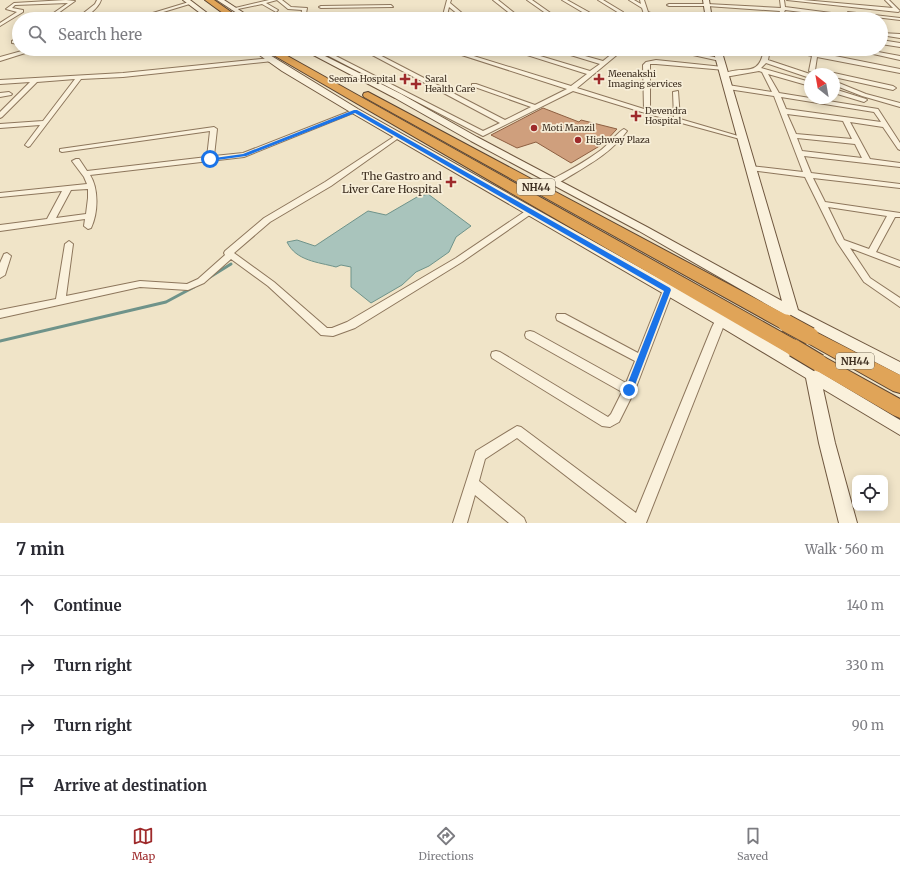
<!DOCTYPE html>
<meta charset="utf-8">
<style>
body{margin:0;font-family:Merriweather,serif;background:#f7f7f7;color:#2b2b33}
.controls{position:absolute;right:12px;bottom:12px;display:grid;overflow:hidden;border-radius:8px;box-shadow:0 2px 10px #0003}
.controls button{width:36px;height:36px;display:grid;place-items:center;padding:0;border:0;border-bottom:1px solid #e1e1e2;background:#fff;color:#2b2b33;font:20px sans-serif}
.compass{position:absolute;left:804px;top:68px;width:36px;height:36px;border-radius:50%;background:#fff;box-shadow:0 2px 10px #0003;rotate:329deg}
.stop{position:absolute;width:12px;height:12px;margin:-9px;border:3px solid #1a73e8;border-radius:50%;background:#fff}
.stop.end{background:#1a73e8;border-color:#fff;box-shadow:0 1px 4px #0008}
.list{margin:0;padding:0;list-style:none}
h2{display:flex;justify-content:space-between;align-items:center;height:52px;margin:0;padding:0 16px;font-size:17px}
h2 small{font-size:13px;font-weight:400;color:#7c7c81}
.list li{display:grid;grid-template-columns:26px 1fr auto;gap:12px;align-items:center;box-sizing:border-box;height:60px;padding:0 16px;border-top:1px solid #e1e1e2}
.list b{display:block;font-size:15px;white-space:nowrap}
.list em{font-size:13px;font-style:normal;color:#7c7c81}
.icon{flex:none;width:22px;height:22px;fill:none;stroke:currentColor;stroke-width:2;stroke-linecap:round;stroke-linejoin:round}
.map{position:relative;flex:none;width:900px;height:523px;overflow:hidden}
.search{position:absolute;background:#fff;box-shadow:0 2px 10px #0003;left:12px;right:12px;top:12px;height:44px;display:flex;align-items:center;gap:10px;box-sizing:border-box;padding:0 14px;border-radius:22px;color:#7c7c81;font-size:15px}
.sheet{height:292px;background:#fff}
nav{display:flex;justify-content:space-around;align-items:center;box-sizing:border-box;height:56px;border-top:1px solid #e1e1e2;background:#fff;font-size:11px;color:#7c7c81}
nav a{display:grid;justify-items:center;gap:2px}
nav .on{color:#9e2a2b}
.map>svg:first-child{display:block}
.water{fill:#a9c4bc;stroke:#6f938a}
.lines{fill:none;stroke-linecap:round;stroke-linejoin:round}
.stream{stroke:#6f938a;stroke-width:3}
.building{fill:#cf9f7d;stroke:#8d5f41}
.street-casing{stroke:#8d765c;stroke-width:2}
.secondary-casing{stroke:#6f573f;stroke-width:2}
.highway-casing{stroke:#5b4430;stroke-width:2}
.street{fill:#faf1dc;fill-rule:evenodd}
.secondary{fill:#faf1dc;fill-rule:evenodd}
.highway{fill:#e0a458;fill-rule:evenodd}
.highway-bridge-casing{stroke:#5b4430;stroke-width:19;stroke-linecap:butt}
.highway-bridge{stroke:#e0a458;stroke-width:17}
.route{fill:#1a73e8}
.poi-dot{fill:#9e2a2b;stroke:#f7eed8;stroke-width:1.5}
.labels{text-anchor:middle;stroke-width:3.5;stroke-linejoin:round;paint-order:stroke}
.far-poi-label{font-size:9px;fill:#3d2e20;stroke:#f7eed8;text-anchor:start}
.shield{fill:#f7eed8;stroke:#756857;stroke-width:1}
.shield-label{font-size:10px;font-weight:bold;fill:#3d2e20}
.poi-label{font-size:11px;fill:#3d2e20;stroke:#f7eed8;text-anchor:end}
</style>
<div class="map">
<svg width="900" height="523" viewBox="0 0 900 523">
<rect width="100%" height="100%" fill="#f0e4c8"/>
<path class="water" d="M428,194L471,226L456,237L449,252L429,266L416,272L402,285L371,303L351,287V267L341,265L336,267C318,262 296,261 287,242L297,240L315,246L368,211L386,215L417,197Z"/>
<g class="lines">
<g class="stream">
<path d="M210,277L231,264"/>
<path d="M0,341L166,302L194,287"/>
</g>
</g>
<path class="building" d="M543,108L579,122L581,120L617,129L603,144L571,163L536,142L517,148L491,135Z"/>
<g class="lines">
<defs>
<g id="street">
<path d="M66,0L75,1L50,19H45L68,3L15,5L12,8L23,10V12L0,26V23L17,12L6,9L14,3Z"/>
<path d="M97,0H101C98,9 85,19 76,19L95,4Z"/>
<path d="M269,0H282L291,7L307,8L305,19H301L302,10L288,9L277,0L266,3L278,10L276,12L262,4L233,10L231,9Z"/>
<path d="M447,0H451L450,3L469,19H464L449,7L446,19H442Z"/>
<path d="M493,0H498L522,19H517Z"/>
<path d="M527,0H532L559,19H554Z"/>
<path d="M562,0H567L594,15L593,19H589V16Z"/>
<path d="M598,0H603L623,12L619,13Z"/>
<path d="M629,0H634L641,4L640,0H644L648,12L663,18H678L680,19H658L644,14L642,8Z"/>
<path d="M780,0H784L785,7L839,14L859,19L785,10L781,19H777L780,11L707,6H669L667,5L669,4H707L781,8Z"/>
<path d="M787,0H803L893,8L885,0H889L900,11L898,12Z"/>
<path d="M189,2L193,3L140,19H133Z"/>
<path d="M391,5L393,7L321,8L319,7L321,6Z"/>
<path d="M848,12L900,18V20L850,14Z"/>
<path d="M388,17H390V19H331L333,18Z"/>
<path d="M881,33L900,34V38L881,35Z"/>
<path d="M14,40H19V44L12,43V41Z"/>
<path d="M881,40L900,43V47L881,44Z"/>
<path d="M29,49H38L0,61V57Z"/>
<path d="M361,49H368L505,120L531,107L472,86V84H476L535,105L567,89L443,49H451L571,86L587,74L508,49H517L590,71L600,64L551,49H560L603,61L618,49H624L577,88L644,109L643,65L646,62L656,60L723,67L725,68V70L656,64H650V111L674,117L673,92L678,91L680,119L745,138L742,140L740,139L645,113L573,91L483,136L321,52L326,51L483,131L500,123Z"/>
<path d="M666,49H677L723,59L720,61Z"/>
<path d="M764,49H770L768,60L810,74V78L766,63L761,68L810,82V86L768,74L779,93L878,109L900,143V150L898,149L883,127L850,122L870,159L900,163V167L804,156L811,173L900,184V188L813,178L825,202L900,213V217H895L876,252L900,261V267L850,248L870,278L900,298V307L864,282L837,242L805,177L750,170L746,168L750,166L803,172L774,96L728,89L725,87L728,85L772,92L762,72L759,71L725,77L722,75C741,63 759,81 764,49ZM781,97L874,112L881,122L786,109ZM787,114L843,121L852,139L796,134ZM797,138L855,144L862,158L802,151ZM828,207L887,216L869,249L844,240Z"/>
<path d="M782,49H793L815,52L900,69V73L817,57L815,70L830,74H819L809,71L812,56Z"/>
<path d="M851,49H862L900,56V60Z"/>
<path d="M271,58L273,59V61L123,77L81,79L30,146L28,147L25,145L40,125L0,128V124L43,121L75,79L37,82L2,117L0,118V112L30,82L0,84V80L123,73Z"/>
<path d="M834,73L893,86L896,88L893,90L834,77V74H832Z"/>
<path d="M834,81L866,94L900,103V107L862,96L834,85Z"/>
<path d="M834,89L866,99L867,100L864,102L834,93Z"/>
<path d="M9,92L12,94L11,95L0,97V93Z"/>
<path d="M353,110L358,111L244,157L90,175C99,189 98,213 91,228L88,229L84,226L85,219L0,231V225L47,219L62,191L0,197V193L87,184L84,177L72,161L76,159H79L87,171L207,157L210,131L62,152L60,151V149L214,127L217,129L214,156L243,153ZM88,189V198L86,214L56,218L71,190Z"/>
<path d="M624,129L627,131C609,156 582,168 557,184H551V180C568,171 585,162 601,150C607,146 619,131 624,129Z"/>
<path d="M398,134L401,136L400,137L331,186L270,222L234,253L274,282L327,328H332L347,322L456,258L527,210H530L534,212L462,262L355,328L333,336L321,335L268,286L231,259L204,283L188,290L140,287L0,318V310L56,299L65,244L69,241L73,244L66,296L140,281L187,284L198,279L225,255L224,253L225,251L264,218L325,182Z"/>
<path d="M7,253L11,256L5,275L0,278V263L4,254Z"/>
<path d="M668,287L671,288L673,290L635,390L619,422L610,427L602,426L492,358L491,355L492,352L496,351L500,352L608,417L611,414L622,392L526,338L525,335L526,332L530,331L534,332L626,383L635,361L557,320L556,317L557,314H565L638,353L663,290L665,288Z"/>
<path d="M721,316L725,317L726,320L646,523H627L517,438L485,459L479,481L524,518L526,523H509L475,495L467,523H453L476,451L517,426L521,427L636,513L712,327L717,317Z"/>
</g>
<g id="secondary">
<path d="M183,0H190L215,19H208Z"/>
<path d="M217,0H224L253,19H246Z"/>
<path d="M703,0H709L712,19H706Z"/>
<path d="M251,49H260L358,109L726,316L900,420V435L823,389L835,443L857,523H839L819,443L806,378L716,324L352,113L282,71Z"/>
<path d="M302,49H311L401,94L477,137L647,227L782,301L713,49H721L798,310L900,362V375L787,316L639,231L471,141L395,98Z"/>
</g>
<g id="highway">
<path d="M205,0H214L241,19H231Z"/>
<path d="M263,49H275L801,343L803,348L801,353L794,355L787,353Z"/>
<path d="M368,92L792,318L795,323L792,328L786,330L780,328L364,97L363,95L364,93Z"/>
<path d="M810,329L900,375V393L893,391L804,341L801,336L804,331Z"/>
<path d="M819,355L826,358L900,399V418L893,415L812,368L809,363L812,358Z"/>
</g>
</defs>
<use href="#street" class="street-casing"/>
<use href="#secondary" class="secondary-casing"/>
<use href="#highway" class="highway-casing"/>
<use href="#street" class="street"/>
<use href="#secondary" class="secondary"/>
<use href="#highway" class="highway"/>
<defs>
<g id="highway-bridge">
<path d="M786,323L810,336"/>
<path d="M794,348L819,363"/>
</g>
</defs>
<use href="#highway-bridge" class="highway-bridge-casing"/>
<use href="#highway-bridge" class="highway-bridge"/>
</g>
<path class="route" d="M354,110H357L670,288L671,290L632,393L629,394L625,390L664,291L355,113L246,156L210,161L207,159L243,154Z"/>
<g class="poi-dot">
<path d="M403 73h4v4h4v4h-4v4h-4v-4h-4v-4h4z"/>
<path d="M597 73h4v4h4v4h-4v4h-4v-4h-4v-4h4z"/>
<path d="M414 78h4v4h4v4h-4v4h-4v-4h-4v-4h4z"/>
<path d="M634 110h4v4h4v4h-4v4h-4v-4h-4v-4h4z"/>
<circle cx="534" cy="128" r="4"/>
<circle cx="578" cy="140" r="4"/>
<path d="M449 176h4v4h4v4h-4v4h-4v-4h-4v-4h4z"/>
</g>
<g class="labels">
<g class="far-poi-label">
<text x="608" y="77">Meenakshi<tspan x="608" dy="10">Imaging services</tspan></text>
<text x="396" y="82" text-anchor="end">Seema Hospital</text>
<text x="425" y="82">Saral<tspan x="425" dy="10">Health Care</tspan></text>
<text x="645" y="114">Devendra<tspan x="645" dy="10">Hospital</tspan></text>
<text x="542" y="131">Moti Manzil</text>
<text x="586" y="143">Highway Plaza</text>
</g>
<g class="shield">
<rect x="517" y="179" width="38" height="16" rx="3"/>
<rect x="836" y="353" width="38" height="16" rx="3"/>
</g>
<g class="shield-label">
<text x="536" y="191">NH44</text>
<text x="855" y="365">NH44</text>
</g>
<g class="poi-label">
<text x="442" y="180">The Gastro and<tspan x="442" dy="13">Liver Care Hospital</tspan></text>
</g>
</g>
</svg>
<div class="controls">
<button><svg class="icon" aria-label="locate" viewBox="0 0 24 24"><circle cx="12" cy="12" r="6"/><path d="M12 2v4M12 18v4M2 12h4M18 12h4"/></svg></button>
</div>
<svg class="compass" viewBox="-18 -18 36 36"><path d="M0-13l5 13h-10z" fill="#e53935"/><path d="M0 13l5-13h-10z" fill="#7c7c81"/></svg>
<div class="stop" style="left:210px;top:159px"></div>
<div class="stop end" style="left:629px;top:390px"></div>
<div class="search"><svg class="icon" aria-label="search" viewBox="0 0 24 24"><circle cx="10" cy="10" r="6"/><path d="M15 15l6 6"/></svg>Search here</div>
</div>
<section class="sheet">
<h2>7 min<small>Walk · 560 m</small></h2>
<ul class="list">
<li><svg class="icon" aria-label="ahead" viewBox="0 0 24 24"><path d="M12 20V5M6 11l6-6 6 6"/></svg><div><b>Continue</b></div><em>140 m</em></li>
<li><svg class="icon" aria-label="right" viewBox="0 0 24 24"><path d="M7 20v-9h11M14 6l5 5-5 5"/></svg><div><b>Turn right</b></div><em>330 m</em></li>
<li><svg class="icon" aria-label="right" viewBox="0 0 24 24"><path d="M7 20v-9h11M14 6l5 5-5 5"/></svg><div><b>Turn right</b></div><em>90 m</em></li>
<li><svg class="icon" aria-label="arrive" viewBox="0 0 24 24"><path d="M6 21V4h12l-3 4 3 4H6"/></svg><div><b>Arrive at destination</b></div></li>
</ul>
</section>
<nav>
<a class="on"><svg class="icon" aria-label="map" viewBox="0 0 24 24"><path d="M3 6l6-2 6 2 6-2v14l-6 2-6-2-6 2zM9 4v14M15 6v14"/></svg>Map</a>
<a><svg class="icon" aria-label="directions" viewBox="0 0 24 24"><path d="M12 3l9 9-9 9-9-9zM9 14v-3h6M13 9l2 2-2 2"/></svg>Directions</a>
<a><svg class="icon" aria-label="saved" viewBox="0 0 24 24"><path d="M7 4h10v16l-5-4-5 4z"/></svg>Saved</a>
</nav>
